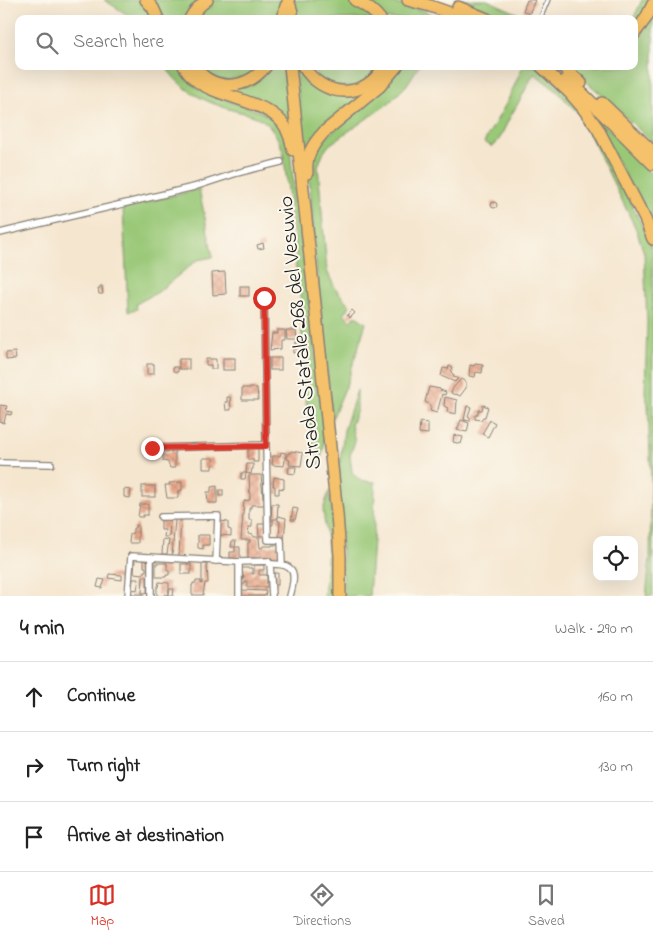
<!DOCTYPE html>
<meta charset="utf-8">
<style>
body{margin:0;font-family:"Indie Flower",sans-serif;background:#f2f2f2;color:#222}
.controls{position:absolute;right:15px;bottom:15px;display:grid;overflow:hidden;border-radius:10px;box-shadow:0 5px 20px #0002}
.controls button{width:45px;height:45px;display:grid;place-items:center;padding:0;border:0;border-bottom:1px solid #e0e0e0;background:#fff;color:#222;font:25px sans-serif}
.stop{position:absolute;width:15px;height:15px;margin:-11px;border:4px solid #d93025;border-radius:50%;background:#fff}
.stop.end{background:#d93025;border-color:#fff;box-shadow:0 1px 5px #0008}
.list{margin:0;padding:0;list-style:none}
h2{display:flex;justify-content:space-between;align-items:center;height:65px;margin:0;padding:0 20px;font-size:21px}
h2 small{font-size:16px;font-weight:400;color:#767676}
.list li{display:grid;grid-template-columns:32px 1fr auto;gap:15px;align-items:center;box-sizing:border-box;height:70px;padding:0 20px;border-top:1px solid #e0e0e0}
.list b{display:block;font-size:19px;white-space:nowrap}
.list em{font-size:16px;font-style:normal;color:#767676}
.icon{flex:none;width:28px;height:28px;fill:none;stroke:currentColor;stroke-width:2;stroke-linecap:round;stroke-linejoin:round}
.map{position:relative;flex:none;width:653px;height:596px;overflow:hidden}
.search{position:absolute;background:#fff;box-shadow:0 5px 20px #0002;left:15px;right:15px;top:15px;height:55px;display:flex;align-items:center;gap:12px;box-sizing:border-box;padding:0 18px;border-radius:10px;color:#767676;font-size:19px}
.sheet{height:275px;background:#fff}
nav{display:flex;justify-content:space-around;align-items:center;box-sizing:border-box;height:70px;border-top:1px solid #e0e0e0;background:#fff;font-size:14px;color:#767676}
nav a{display:grid;justify-items:center;gap:2px}
nav .on{color:#d93025}
.map>svg:first-child{display:block}
.grass{fill:#99c877;stroke:#5a724a}
.building{fill:url(#building-cross-hatch)}
.lines{fill:none;stroke-linecap:round;stroke-linejoin:round}
.lane-casing{stroke:#888176;stroke-width:5.5}
.street-casing{stroke:#888176;stroke-width:8}
.highway-casing{stroke:#888176;stroke-width:14}
.lane{stroke:#fff;stroke-width:3}
.street{stroke:#fff;stroke-width:5.5}
.highway{stroke:#f5c16b;stroke-width:11}
.route{stroke:#d93025;stroke-width:6}
.labels{text-anchor:middle;stroke-width:4;stroke-linejoin:round;paint-order:stroke}
.street-label{font-size:22px;fill:#1c1c1c;stroke:#fbf7ec}
</style>
<div class="map">
<svg width="653" height="596" viewBox="0 0 653 596">
<defs>
<pattern id="building-cross-hatch" width="8" height="8" patternUnits="userSpaceOnUse" patternTransform="scale(1.25)"><rect width="8" height="8" fill="#ecac8f"/><path d="M0 0l8 8M0 8l8-8" fill="none" stroke="#ca937b"/></pattern>
</defs>
<rect width="100%" height="100%" fill="#fbf7ec"/>
<filter id="ink" filterUnits="userSpaceOnUse"><feTurbulence type="fractalNoise" baseFrequency=".02" numOctaves="2"/><feDisplacementMap in="SourceGraphic" scale="10" xChannelSelector="R" yChannelSelector="G"/><feConvolveMatrix kernelMatrix="1 2 1 2 8 2 1 2 1" color-interpolation-filters="sRGB"/></filter>
<filter id="wash" filterUnits="userSpaceOnUse"><feTurbulence type="fractalNoise" baseFrequency=".0096" numOctaves="4" result="noise"/><feDisplacementMap in="SourceGraphic" scale="20" xChannelSelector="R" yChannelSelector="G"/><feGaussianBlur stdDeviation="1.12" result="paint"/><feColorMatrix in="noise" values="0 0 0 0 0 0 0 0 0 0 0 0 0 0 0 0 0 1.4 0 .05"/><feComposite in="paint" operator="in"/></filter>
<g filter="url(#wash)">
<rect width="100%" height="100%" fill="#f5e6cf"/>
<g class="grass">
<path d="M104,0H138L146,7L153,19H131L128,15Z"/>
<path d="M148,0H201L186,19H161Z"/>
<path d="M214,0H279V19H194L207,4Z"/>
<path d="M295,0H346L351,1L376,19H296Z"/>
<path d="M363,0C392,0 421,10 447,19H385Z"/>
<path d="M456,0H487L530,19H499Z"/>
<path d="M642,0H653L634,32V19H633Z"/>
<path d="M653,18V143L602,95L568,66H634V42L645,31Z"/>
<path d="M165,66H178L195,86L201,90L208,94L258,111L268,116L281,128L290,149L295,199L305,266L321,406L324,447L319,465L316,448L312,447C310,423 305,399 303,375C302,348 302,321 300,294C300,281 293,266 296,253L283,151C279,141 274,129 265,122C256,115 243,113 232,110C203,101 182,91 165,66Z"/>
<path d="M198,66H263L251,76L220,81Z"/>
<path d="M272,66H285L291,131L242,98L192,72L248,86L264,76Z"/>
<path d="M295,66H297C305,83 319,92 337,95L393,66L304,152Z"/>
<path d="M307,66H381L374,76L352,87L328,85Z"/>
<path d="M402,66H419L406,86L389,103L329,145L324,152L318,166L327,271L335,288L350,306L344,313L350,321L356,316L366,323L346,386L332,419L316,265L309,176L311,158L318,147L328,136Z"/>
<path d="M523,66H535L545,73L581,110L617,174L650,242L653,256V596H646L650,559L651,485L648,404L645,393L647,323L644,253L636,229L588,131L578,113L558,92L535,74L532,77L520,100L509,119L500,138L493,147L484,142L507,102Z"/>
<path d="M589,108L653,176V228Z"/>
<path d="M199,189L213,257L197,260L158,292L136,304L137,309L128,312L123,208Z"/>
<path d="M357,390V410L351,425L355,441L350,456L352,472L357,478L365,481L375,482L374,527L369,596H344L338,477L344,430Z"/>
<path d="M329,491C334,526 335,560 334,596H324L328,549L323,510Z"/>
</g>
<g id="blocks">
<g class="building">
<path d="M527,0H535L529,14L523,11Z"/>
<circle cx="494" cy="205" r="3"/>
<path d="M263,243L264,248L258,249L257,245Z"/>
<path d="M225,272L226,294L213,295L212,273Z"/>
<path d="M100,286H102L103,294H99L98,289H100Z"/>
<rect x="240" y="286" width="9" height="10"/>
<path d="M352,310L355,313L350,318L347,315Z"/>
<path d="M277,330H285V340H281V349L270,350L272,333H277Z"/>
<path d="M286,330H296L297,339H287Z"/>
<path d="M296,342H299L300,352L293,353V349H296Z"/>
<path d="M15,352L16,359L6,360V353Z"/>
<rect x="223" y="358" width="12" height="12"/>
<rect x="270" y="358" width="11" height="12"/>
<rect x="179" y="359" width="10" height="10"/>
<path d="M206,359H216V369H211V365H206Z"/>
<rect x="147" y="364" width="7" height="10"/>
<path d="M475,364L483,365L482,373L476,372L475,377L469,376L470,365L474,366Z"/>
<path d="M449,366L453,367L451,372L454,375L453,377L458,378L455,382L441,376L443,368L448,369Z"/>
<path d="M173,367H178V372L173,371Z"/>
<path d="M461,379L466,382V388L460,396L456,394L455,395L451,393L453,388Z"/>
<path d="M429,387L440,389V390L446,392L445,395L442,394L437,413L430,411L431,408L429,404L425,402Z"/>
<path d="M242,388H257L258,400H242Z"/>
<path d="M227,397H230L231,410H226L225,402H227Z"/>
<path d="M445,397L457,400L456,414L447,412L448,408L444,406Z"/>
<path d="M0,405L7,406L6,411L12,412L11,415L6,414L4,423L0,422Z"/>
<path d="M483,405L488,407L485,417H483L481,420L475,419V415H477L479,410H482Z"/>
<path d="M467,406L471,407L468,416L470,417V421L464,420Z"/>
<path d="M461,420L469,423L467,432L457,430Z"/>
<path d="M490,420L495,423L488,437L482,434Z"/>
<path d="M420,422L428,423V434L419,433Z"/>
<path d="M454,435L463,437L461,444L453,442Z"/>
<path d="M248,448H258V462H253V459L248,460Z"/>
<path d="M163,450H165V452H172V450H175V468H170L168,462L163,461Z"/>
<path d="M291,451L303,453L301,466L289,465L290,460L287,459L288,453H290Z"/>
<path d="M281,452L286,453L284,466L272,465L273,456H280Z"/>
<path d="M203,458H213L214,465H212V469H203Z"/>
<path d="M247,464H253V469H252L251,474L246,473Z"/>
<path d="M289,467H296L295,474L288,473Z"/>
<path d="M241,473H246L245,479H241Z"/>
<path d="M249,475H261L263,498L264,497L265,505H251V508H249V520H252V527H249L248,534L253,535L254,537H259L260,548H262L263,546H272V545H279L278,553H279V562H272V559L248,558V542H250V540H241L244,501L250,500Z"/>
<path d="M274,477L284,479V489L279,488V494H275V486H273Z"/>
<path d="M182,482V490L178,491V498H167L165,485H170L169,483Z"/>
<rect x="142" y="486" width="13" height="11"/>
<path d="M217,486V503H208L207,492H211V487Z"/>
<path d="M124,489L131,490L130,498L124,497Z"/>
<rect x="219" y="490" width="4" height="6"/>
<path d="M140,504H148V515H143V517H138Z"/>
<path d="M272,504H278L277,519H273V525H268L269,521H271Z"/>
<path d="M293,508L298,509L295,520H291Z"/>
<path d="M278,516L286,518L284,539H279L280,521H278Z"/>
<path d="M175,519H181L179,556H172Z"/>
<path d="M161,520H170L169,537H164L165,530H161Z"/>
<path d="M220,521L228,522V529L231,530V536L219,535Z"/>
<path d="M258,524H265V536H259Z"/>
<path d="M136,525H138V543H129L130,534L133,533V528H135Z"/>
<path d="M198,535H209V545H203V549L198,548Z"/>
<path d="M163,539L169,540L167,554H162Z"/>
<path d="M232,541H236L235,547H231Z"/>
<path d="M235,547H240V559L230,558V552H235Z"/>
<path d="M135,559L144,560V567H146V571H144L143,574L134,573Z"/>
<path d="M156,563H167V570L169,571V575H166V577H156Z"/>
<rect x="181" y="564" width="10" height="10"/>
<path d="M202,564H207L208,583H205L203,595H192V585H193V583H196V581H201V584H202Z"/>
<path d="M254,565H264V570H259V575H267V587H247V581H245V584H240V581H243L244,576H242V568H252V574H254Z"/>
<rect x="274" y="573" width="4" height="12"/>
<path d="M109,574L122,575V580L108,578Z"/>
<path d="M143,576H147V593H142Z"/>
<path d="M99,579L105,580L102,588L97,587Z"/>
<path d="M133,579H139L137,590L132,589Z"/>
<path d="M159,582L169,583V595L165,594L164,596H157V587H158Z"/>
<path d="M169,589H174L173,596H169Z"/>
<path d="M240,590L266,591L265,596H240Z"/>
<rect x="131" y="594" width="12" height="2"/>
</g>
</g>
</g>
<g filter="url(#ink)">
<use href="#blocks" fill-opacity="0" stroke="#888176" stroke-width="1"/>
<g class="lines">
<defs>
<path id="lane" d="M540,19L548,0"/>
<g id="street">
<path d="M0,233L194,187L237,173L281,162"/>
<path d="M264,298L266,445"/>
<path d="M152,448L266,445L268,540H281L282,564"/>
<path d="M0,463L51,464"/>
<path d="M161,517L218,516L216,561"/>
<path d="M151,557V596"/>
<path d="M239,562V596"/>
<path d="M270,564C297,563 296,575 290,596"/>
<path d="M128,596L131,556L239,562L268,561L270,564L272,596"/>
</g>
<g id="highway">
<path d="M146,0L153,8L158,19"/>
<path d="M288,0L292,12V19"/>
<path d="M355,0C365,5 373,10 380,19"/>
<path d="M408,0L430,6L467,19"/>
<path d="M458,7L487,19"/>
<path d="M190,19C194,11 200,5 207,0"/>
<path d="M283,19L286,6"/>
<path d="M634,34L646,18L653,4"/>
<path d="M184,66C188,72 192,77 197,81C221,99 272,101 286,128C289,134 292,143 293,150"/>
<path d="M194,66C214,93 246,90 266,66"/>
<path d="M290,66L337,514L340,556V596"/>
<path d="M303,66C323,98 365,101 384,66"/>
<path d="M541,66L569,92L583,108L598,129L645,219L653,239"/>
<path d="M562,66L581,83"/>
<path d="M566,80L581,92L653,164"/>
<path d="M602,103L653,152"/>
<path d="M307,173C305,156 313,144 324,132L380,86L397,66"/>
</g>
</defs>
<use href="#lane" class="lane-casing"/>
<use href="#street" class="street-casing"/>
<use href="#highway" class="highway-casing"/>
<use href="#lane" class="lane"/>
<use href="#street" class="street"/>
<use href="#highway" class="highway"/>
</g>
</g>
<g class="lines" filter="url(#ink)">
<path class="route" d="M152,448L266,446L264,298"/>
</g>
<g class="labels">
<g class="street-label">
<text transform="translate(298 333) rotate(-96)" y="8">Strada Statale 268 del Vesuvio</text>
</g>
</g>
</svg>
<div class="controls">
<button><svg class="icon" aria-label="locate" viewBox="0 0 24 24"><circle cx="12" cy="12" r="6"/><path d="M12 2v4M12 18v4M2 12h4M18 12h4"/></svg></button>
</div>
<div class="stop" style="left:264px;top:298px"></div>
<div class="stop end" style="left:152px;top:448px"></div>
<div class="search"><svg class="icon" aria-label="search" viewBox="0 0 24 24"><circle cx="10" cy="10" r="6"/><path d="M15 15l6 6"/></svg>Search here</div>
</div>
<section class="sheet">
<h2>4 min<small>Walk · 290 m</small></h2>
<ul class="list">
<li><svg class="icon" aria-label="ahead" viewBox="0 0 24 24"><path d="M12 20V5M6 11l6-6 6 6"/></svg><div><b>Continue</b></div><em>160 m</em></li>
<li><svg class="icon" aria-label="right" viewBox="0 0 24 24"><path d="M7 20v-9h11M14 6l5 5-5 5"/></svg><div><b>Turn right</b></div><em>130 m</em></li>
<li><svg class="icon" aria-label="arrive" viewBox="0 0 24 24"><path d="M6 21V4h12l-3 4 3 4H6"/></svg><div><b>Arrive at destination</b></div></li>
</ul>
</section>
<nav>
<a class="on"><svg class="icon" aria-label="map" viewBox="0 0 24 24"><path d="M3 6l6-2 6 2 6-2v14l-6 2-6-2-6 2zM9 4v14M15 6v14"/></svg>Map</a>
<a><svg class="icon" aria-label="directions" viewBox="0 0 24 24"><path d="M12 3l9 9-9 9-9-9zM9 14v-3h6M13 9l2 2-2 2"/></svg>Directions</a>
<a><svg class="icon" aria-label="saved" viewBox="0 0 24 24"><path d="M7 4h10v16l-5-4-5 4z"/></svg>Saved</a>
</nav>
